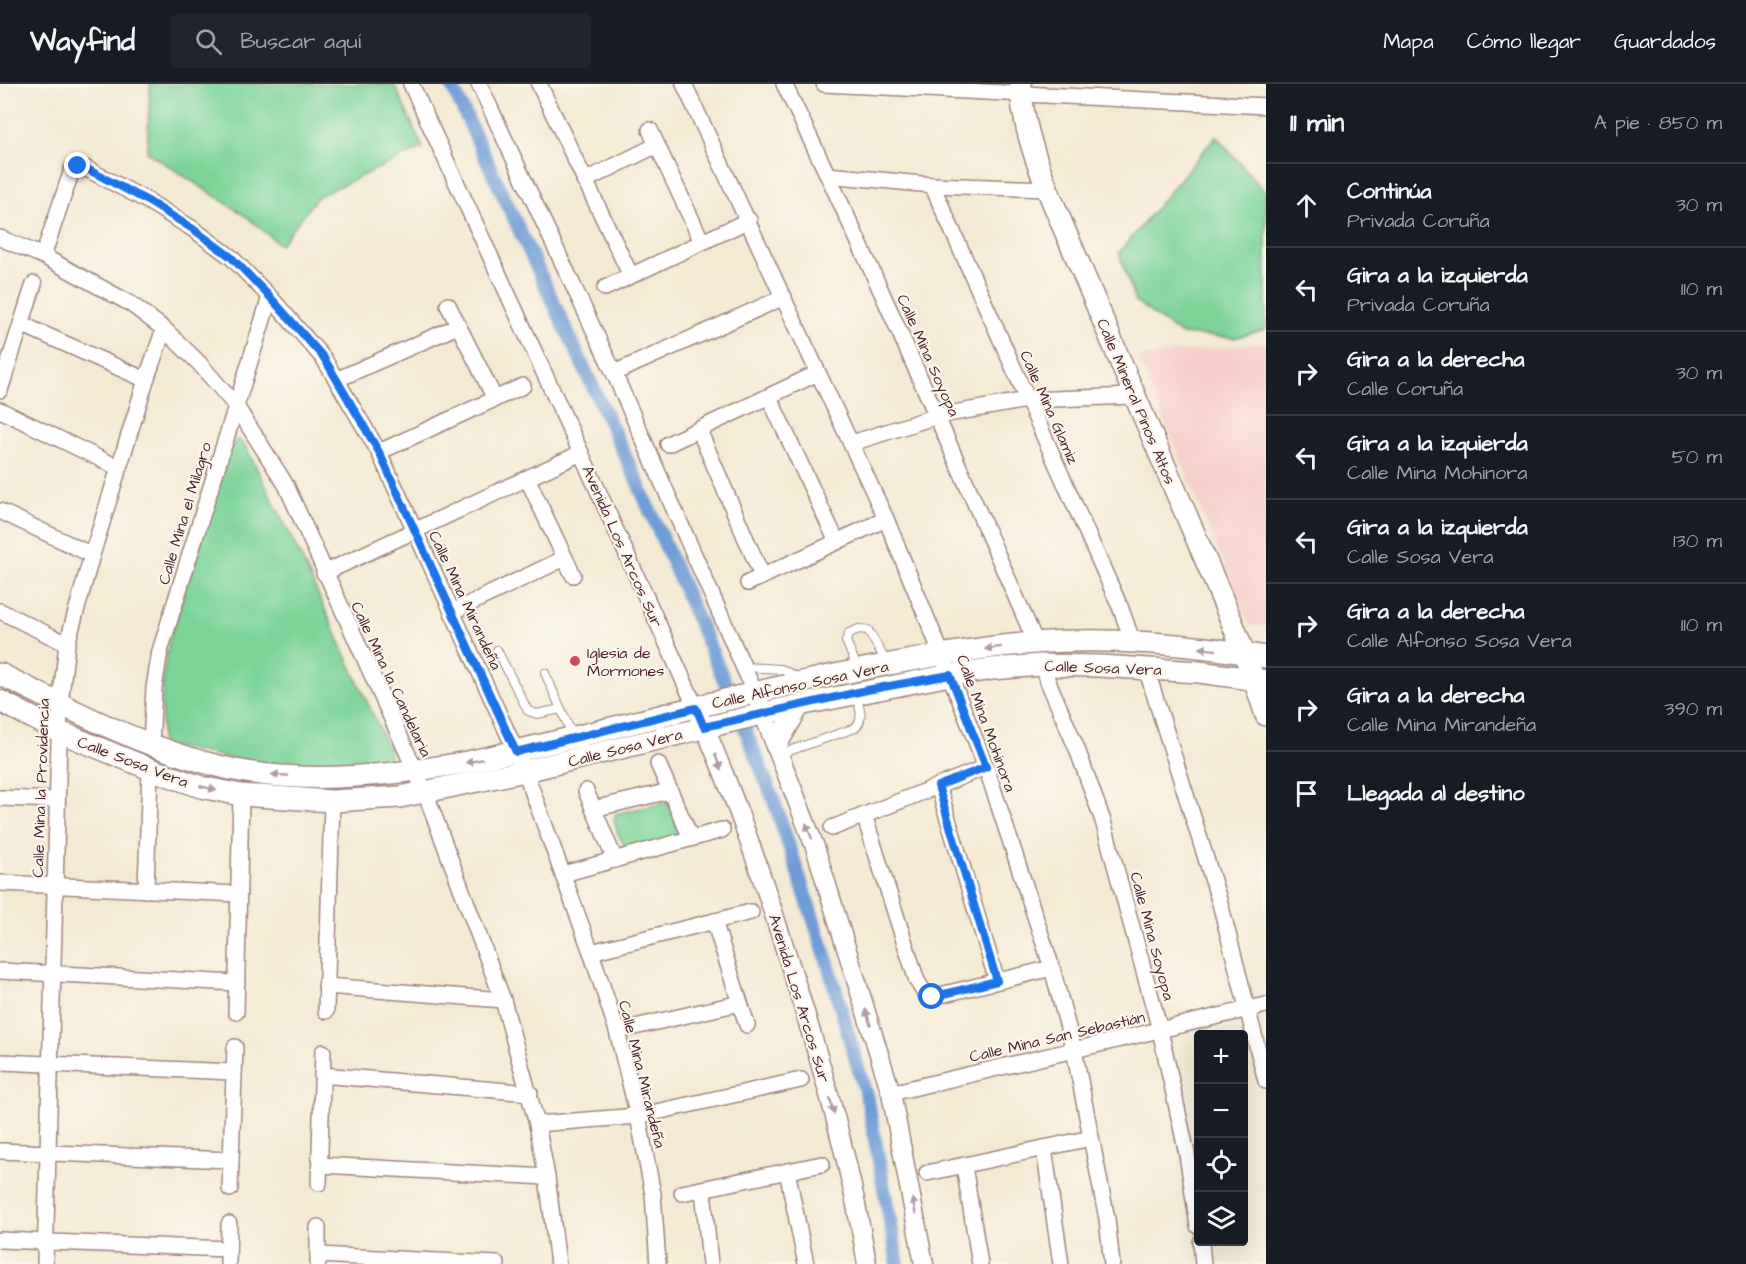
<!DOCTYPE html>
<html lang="es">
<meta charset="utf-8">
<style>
body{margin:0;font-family:"Architects Daughter",sans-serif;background:#20242c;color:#f1f3f6}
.controls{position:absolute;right:18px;bottom:18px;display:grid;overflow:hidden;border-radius:6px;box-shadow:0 6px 24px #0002}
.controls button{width:54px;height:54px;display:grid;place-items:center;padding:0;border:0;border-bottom:2px solid #363941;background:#171b24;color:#f1f3f6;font:30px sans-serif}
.stop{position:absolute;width:18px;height:18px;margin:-14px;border:4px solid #1a73e8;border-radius:50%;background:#fff}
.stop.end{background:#1a73e8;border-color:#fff;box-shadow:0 2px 6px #0008}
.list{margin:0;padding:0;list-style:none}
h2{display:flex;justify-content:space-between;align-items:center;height:78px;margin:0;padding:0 24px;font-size:26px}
h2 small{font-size:20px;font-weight:400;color:#9ea1a6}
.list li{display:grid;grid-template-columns:39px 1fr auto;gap:18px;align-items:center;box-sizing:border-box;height:84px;padding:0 24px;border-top:2px solid #363941}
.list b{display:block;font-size:22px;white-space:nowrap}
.list p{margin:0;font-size:20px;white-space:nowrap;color:#9ea1a6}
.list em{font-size:20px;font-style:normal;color:#9ea1a6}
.icon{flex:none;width:33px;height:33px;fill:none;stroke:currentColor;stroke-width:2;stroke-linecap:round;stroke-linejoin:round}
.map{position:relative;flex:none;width:1266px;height:1180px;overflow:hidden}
header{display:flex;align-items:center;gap:36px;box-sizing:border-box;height:84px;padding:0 30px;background:#171b24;border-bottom:2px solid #363941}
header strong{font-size:28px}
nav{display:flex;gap:33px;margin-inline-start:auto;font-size:21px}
.search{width:420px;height:54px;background:#20242c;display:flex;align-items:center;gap:15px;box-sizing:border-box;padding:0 21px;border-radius:6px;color:#9ea1a6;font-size:22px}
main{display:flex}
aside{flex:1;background:#171b24}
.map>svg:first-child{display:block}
.built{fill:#f7d0cb}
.green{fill:#7cd499;stroke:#637a62;stroke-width:1.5}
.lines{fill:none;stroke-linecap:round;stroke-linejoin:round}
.canal{stroke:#6d9cd6;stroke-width:14}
.service-casing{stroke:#9f847f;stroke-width:10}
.minor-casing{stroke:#9f847f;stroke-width:18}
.tertiary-casing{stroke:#9f847f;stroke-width:21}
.secondary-casing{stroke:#9f847f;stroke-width:24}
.service{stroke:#fff;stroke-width:8}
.minor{stroke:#fff;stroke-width:15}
.tertiary{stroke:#fff;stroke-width:18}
.secondary{stroke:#fff;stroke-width:21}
.oneway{fill:#ae9aa0}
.route{stroke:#1a73e8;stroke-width:8}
.poi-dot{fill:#d1495b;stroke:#fbf7ec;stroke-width:2}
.labels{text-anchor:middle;stroke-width:4.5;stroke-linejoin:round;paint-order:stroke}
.street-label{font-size:16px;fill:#4a1f2b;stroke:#fbf7ec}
.poi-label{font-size:16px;fill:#4a1f2b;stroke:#fbf7ec;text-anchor:start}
</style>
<header>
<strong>Wayfind</strong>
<div class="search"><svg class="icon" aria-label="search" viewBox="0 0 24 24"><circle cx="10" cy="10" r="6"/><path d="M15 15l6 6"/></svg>Buscar aquí</div>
<nav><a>Mapa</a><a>Cómo llegar</a><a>Guardados</a></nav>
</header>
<main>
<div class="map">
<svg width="1266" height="1180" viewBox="0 0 1266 1180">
<rect width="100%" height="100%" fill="#fbf7ec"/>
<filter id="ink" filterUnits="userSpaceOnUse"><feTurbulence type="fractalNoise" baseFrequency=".0167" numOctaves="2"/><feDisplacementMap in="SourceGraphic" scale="12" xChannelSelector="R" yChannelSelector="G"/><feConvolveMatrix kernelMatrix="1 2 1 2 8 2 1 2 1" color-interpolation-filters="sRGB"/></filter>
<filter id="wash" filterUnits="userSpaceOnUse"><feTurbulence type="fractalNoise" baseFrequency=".008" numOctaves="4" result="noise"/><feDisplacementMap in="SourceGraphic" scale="24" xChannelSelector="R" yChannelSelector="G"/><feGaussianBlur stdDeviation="1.35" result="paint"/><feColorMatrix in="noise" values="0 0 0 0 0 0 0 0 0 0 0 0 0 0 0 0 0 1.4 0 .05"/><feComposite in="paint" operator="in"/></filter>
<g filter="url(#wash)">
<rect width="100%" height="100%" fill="#f4ead3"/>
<path class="built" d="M1266,258V542L1249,541L1138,273Z"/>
<g class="green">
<path d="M150,0H394L423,64L318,112L280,161L246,132L147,68Z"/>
<path d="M1216,52L1266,109V245L1235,254L1180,250L1135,217L1119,169Z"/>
<path d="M239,356L246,363L300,471L390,668V677L386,680L321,684L272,683L161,660L163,592L169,557L229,366L235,357Z"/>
<path d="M669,718L679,752L629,769C622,758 612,742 615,730Z"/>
</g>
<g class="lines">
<g class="canal">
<path d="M451,0L637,397L727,603"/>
<path d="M745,645L774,717L827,876L868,1018L898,1180"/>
</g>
</g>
</g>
<g filter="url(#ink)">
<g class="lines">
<defs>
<g id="service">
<path d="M497,566L528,627L537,630L561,625L573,653"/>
<path d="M744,583L781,585L801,595"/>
<path d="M857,583L846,557L849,549L859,545L868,546L887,579"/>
<path d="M545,589L561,625"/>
<path d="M780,670L855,644C865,635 859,622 856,611"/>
</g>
<g id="minor">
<path d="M411,0L581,369L696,624"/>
<path d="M479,0L614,289L755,609"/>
<path d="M539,0L630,190"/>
<path d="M684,0L886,435L942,571L986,683L1052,884L1074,966L1107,1135L1112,1180"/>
<path d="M784,0C874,184 954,372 1036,559"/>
<path d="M824,0L1266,22"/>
<path d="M650,46L702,158"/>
<path d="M828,91L932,101L1049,105"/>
<path d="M584,97L657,61"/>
<path d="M932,101L1121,525L1133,559"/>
<path d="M0,154L43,172L131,220L164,245L199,279L236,322L286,401L425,708L503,916L537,1040L547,1093L558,1180"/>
<path d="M43,172L72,86L79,82L87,85L146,116L193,145L231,173L270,213L324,275L379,368L525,687L591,868L617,947L638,1032L653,1110L658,1180"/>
<path d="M605,204L749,136"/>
<path d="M448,221L495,315"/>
<path d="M21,240L146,296"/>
<path d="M614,289L784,213"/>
<path d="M338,295L458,242"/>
<path d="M0,306L34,200"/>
<path d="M769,313L837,458"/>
<path d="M0,326L119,384"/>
<path d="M699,346L762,492"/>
<path d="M852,359L937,332L1027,316L1134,312"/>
<path d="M668,360L818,289"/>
<path d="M379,368L523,302"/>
<path d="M527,394L573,491"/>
<path d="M0,427L92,471"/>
<path d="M324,489L581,369"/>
<path d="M748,499L886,435"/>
<path d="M0,527L67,560"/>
<path d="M452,528L565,474"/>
<path d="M1041,581L1077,665L1103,737L1160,946L1187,1070L1198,1142"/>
<path d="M1146,584L1220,819L1266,997"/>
<path d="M151,661L154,604L160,567L270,213"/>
<path d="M658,680L691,754"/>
<path d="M938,702L997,897"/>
<path d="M586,707L615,776"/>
<path d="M0,714L57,716"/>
<path d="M593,725L670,707"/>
<path d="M864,731L917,897L924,908L932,913L1052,884"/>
<path d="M832,744L986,683"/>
<path d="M563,790L722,746"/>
<path d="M0,799L239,810"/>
<path d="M146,806L150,685"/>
<path d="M714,837L747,941"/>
<path d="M591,868L751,828"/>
<path d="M0,887L237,899"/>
<path d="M326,902L503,916"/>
<path d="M326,927L332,717"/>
<path d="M236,928L241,711"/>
<path d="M617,947L740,919"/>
<path d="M0,978L234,988"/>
<path d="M322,991L530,1009"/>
<path d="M891,1009L1266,921"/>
<path d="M537,1040L638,1032L801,996"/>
<path d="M1044,1064L1061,1180"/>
<path d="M0,1067L231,1076"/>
<path d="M321,1081L547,1093"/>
<path d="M964,1082L980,1180"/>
<path d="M787,1087L806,1180"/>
<path d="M927,1089L1091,1054"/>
<path d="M319,1099L323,968"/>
<path d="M230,1105L235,963"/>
<path d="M703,1105L710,1180"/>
<path d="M682,1109L822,1080"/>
<path d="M0,1156L228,1165"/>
<path d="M1201,1158L1203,1180"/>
<path d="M318,1171L497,1180"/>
<path d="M318,1179V1143"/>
<path d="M45,1180L60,620L67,560L92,471L146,296L164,245"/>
<path d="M228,1180L229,1140"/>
</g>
<g id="tertiary">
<path d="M758,616L815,763L891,1009L924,1180"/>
<path d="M699,631C739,720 769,813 798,906C826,996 852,1087 867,1180"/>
</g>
<g id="secondary">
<path d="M1021,0C1021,58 1061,135 1083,189C1117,269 1150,349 1185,428C1214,496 1244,562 1266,631"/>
<path d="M0,590C70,625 142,663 218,682C294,702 391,692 467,678C612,647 755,604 901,578C945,570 990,562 1035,559C1107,553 1195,560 1266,573"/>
<path d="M0,617L60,648L150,685L201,703L241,711L332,717L400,713L525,687L799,621L950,591L992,585L1041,581L1099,582L1199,588L1266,597"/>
<path d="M776,661L799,621"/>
</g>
</defs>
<use href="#service" class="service-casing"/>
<use href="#minor" class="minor-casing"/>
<use href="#tertiary" class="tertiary-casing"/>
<use href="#secondary" class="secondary-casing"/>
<use href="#service" class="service"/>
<use href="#minor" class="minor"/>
<use href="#tertiary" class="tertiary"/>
<use href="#secondary" class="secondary"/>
</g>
<defs><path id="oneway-solid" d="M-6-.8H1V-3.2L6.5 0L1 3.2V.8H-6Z" transform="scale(1.5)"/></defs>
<g class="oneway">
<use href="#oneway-solid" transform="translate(993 564) rotate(173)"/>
<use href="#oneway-solid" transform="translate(1208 565) rotate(-173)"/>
<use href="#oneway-solid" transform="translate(474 677) rotate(168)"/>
<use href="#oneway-solid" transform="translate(718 678) rotate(69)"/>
<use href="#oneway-solid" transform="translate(280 691) rotate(-175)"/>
<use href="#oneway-solid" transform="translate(208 704) rotate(13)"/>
<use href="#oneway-solid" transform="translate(809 747) rotate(-111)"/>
<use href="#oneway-solid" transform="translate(868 933) rotate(-107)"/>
<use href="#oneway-solid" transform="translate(832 1022) rotate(76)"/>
<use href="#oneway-solid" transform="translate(914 1122) rotate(-101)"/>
</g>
</g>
<g class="lines" filter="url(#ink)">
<path class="route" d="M78,82L87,85L146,116L193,145L231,173L270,213L324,274L379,368L516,668L696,624L704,643L867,606L950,591L986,683L938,702L997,897L932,913"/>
</g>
<circle class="poi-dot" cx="575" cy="577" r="6"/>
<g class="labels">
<g class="street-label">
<text transform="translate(929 271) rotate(66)" y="6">Calle Mina Soyopa</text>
<text transform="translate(1137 317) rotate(67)" y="6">Calle Mineral Pinos Altos</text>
<text transform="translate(1050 323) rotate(66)" y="6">Calle Mina Glamiz</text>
<text transform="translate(184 429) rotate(-73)" y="6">Calle Mina el Milagro</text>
<text transform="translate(623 462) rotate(66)" y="6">Avenida Los Arcos Sur</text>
<text transform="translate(466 516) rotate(65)" y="6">Calle Mina Mirandeña</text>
<text transform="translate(1103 583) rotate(2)" y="6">Calle Sosa Vera</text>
<text transform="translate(392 595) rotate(65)" y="6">Calle Mina la Candelaria</text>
<text transform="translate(800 600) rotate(-12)" y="6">Calle Alfonso Sosa Vera</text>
<text transform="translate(987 639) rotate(70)" y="6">Calle Mina Mohinora</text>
<text transform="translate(625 663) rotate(-14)" y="6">Calle Sosa Vera</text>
<text transform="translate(133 677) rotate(21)" y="6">Calle Sosa Vera</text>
<text transform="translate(40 704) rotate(-88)" y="6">Calle Mina la Providencia</text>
<text transform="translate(1153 852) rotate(75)" y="6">Calle Mina Soyopa</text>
<text transform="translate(800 914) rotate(73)" y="6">Avenida Los Arcos Sur</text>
<text transform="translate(1057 952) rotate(-13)" y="6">Calle Mina San Sebastián</text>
<text transform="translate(643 990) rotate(76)" y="6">Calle Mina Mirandeña</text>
</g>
<g class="poi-label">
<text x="587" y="574">Iglesia de<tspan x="587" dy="18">Mormones</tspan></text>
</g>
</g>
</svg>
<div class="controls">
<button>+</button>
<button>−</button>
<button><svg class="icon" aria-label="locate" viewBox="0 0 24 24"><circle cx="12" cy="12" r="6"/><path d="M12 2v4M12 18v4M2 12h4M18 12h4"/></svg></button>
<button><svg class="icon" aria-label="layers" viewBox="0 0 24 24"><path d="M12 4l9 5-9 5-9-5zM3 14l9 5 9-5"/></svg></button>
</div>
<div class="stop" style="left:932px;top:913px"></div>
<div class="stop end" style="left:78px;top:82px"></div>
</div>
<aside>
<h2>11 min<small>A pie · 850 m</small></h2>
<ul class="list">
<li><svg class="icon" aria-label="ahead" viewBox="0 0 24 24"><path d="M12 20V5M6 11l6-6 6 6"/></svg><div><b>Continúa</b><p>Privada Coruña</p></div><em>30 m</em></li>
<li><svg class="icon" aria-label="left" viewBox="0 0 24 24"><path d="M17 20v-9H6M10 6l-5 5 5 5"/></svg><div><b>Gira a la izquierda</b><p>Privada Coruña</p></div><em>110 m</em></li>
<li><svg class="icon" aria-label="right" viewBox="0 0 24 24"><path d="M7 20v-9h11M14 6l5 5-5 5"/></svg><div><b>Gira a la derecha</b><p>Calle Coruña</p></div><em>30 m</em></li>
<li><svg class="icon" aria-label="left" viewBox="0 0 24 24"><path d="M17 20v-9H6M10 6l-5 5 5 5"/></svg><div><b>Gira a la izquierda</b><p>Calle Mina Mohinora</p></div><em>50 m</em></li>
<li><svg class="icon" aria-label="left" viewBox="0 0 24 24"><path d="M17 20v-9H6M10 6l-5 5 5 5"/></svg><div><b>Gira a la izquierda</b><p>Calle Sosa Vera</p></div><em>130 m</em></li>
<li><svg class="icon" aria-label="right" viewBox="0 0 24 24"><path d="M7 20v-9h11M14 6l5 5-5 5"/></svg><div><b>Gira a la derecha</b><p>Calle Alfonso Sosa Vera</p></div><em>110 m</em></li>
<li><svg class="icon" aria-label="right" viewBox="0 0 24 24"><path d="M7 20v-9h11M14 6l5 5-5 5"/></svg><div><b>Gira a la derecha</b><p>Calle Mina Mirandeña</p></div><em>390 m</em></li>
<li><svg class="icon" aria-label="arrive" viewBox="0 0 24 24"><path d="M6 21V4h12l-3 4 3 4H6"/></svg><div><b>Llegada al destino</b></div></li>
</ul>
</aside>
</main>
